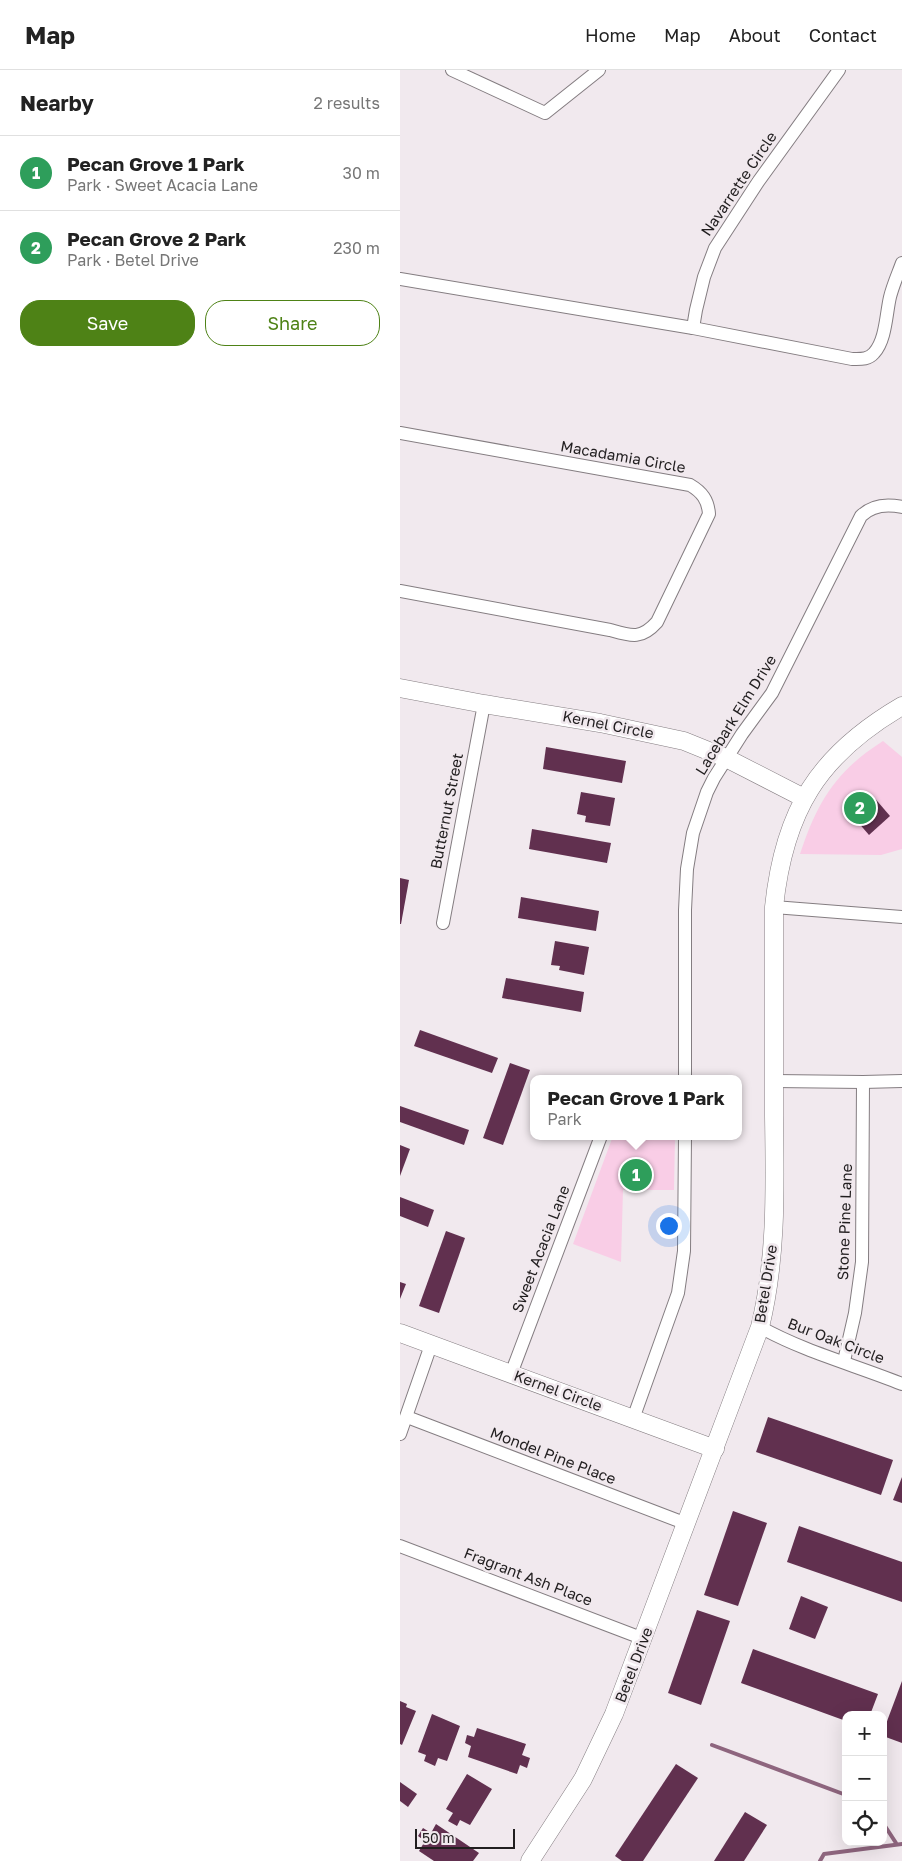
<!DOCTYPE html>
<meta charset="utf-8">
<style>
body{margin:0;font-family:"Golos Text",sans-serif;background:#f6f6f6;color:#222}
.controls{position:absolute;right:15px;bottom:15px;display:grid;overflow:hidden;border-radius:10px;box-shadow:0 5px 20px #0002}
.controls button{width:45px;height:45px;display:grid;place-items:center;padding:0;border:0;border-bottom:1px solid #e0e0e0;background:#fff;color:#222;font:25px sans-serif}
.scale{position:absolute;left:15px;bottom:12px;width:100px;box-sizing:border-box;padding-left:5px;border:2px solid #211e1f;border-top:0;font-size:14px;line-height:18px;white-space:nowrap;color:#211e1f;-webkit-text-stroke:4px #f1e9ee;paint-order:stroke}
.you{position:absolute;left:268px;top:1155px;width:18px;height:18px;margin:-12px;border:4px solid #fff;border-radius:50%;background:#1a73e8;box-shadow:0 0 0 8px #1a73e833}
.badge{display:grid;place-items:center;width:32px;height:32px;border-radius:50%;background:#4e8216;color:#fff;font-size:16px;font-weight:700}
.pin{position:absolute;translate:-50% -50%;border:2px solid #fff;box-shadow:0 1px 5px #0006}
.popup{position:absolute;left:130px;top:1005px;width:212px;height:65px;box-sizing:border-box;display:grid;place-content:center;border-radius:10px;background:#fff;filter:drop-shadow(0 1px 4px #0005);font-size:16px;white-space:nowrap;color:#767676}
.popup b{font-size:19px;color:#222}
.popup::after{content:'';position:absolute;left:50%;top:100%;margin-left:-10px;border:10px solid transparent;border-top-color:#fff}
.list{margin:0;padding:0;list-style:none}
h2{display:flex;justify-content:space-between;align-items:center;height:65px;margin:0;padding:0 20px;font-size:21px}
h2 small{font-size:16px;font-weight:400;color:#767676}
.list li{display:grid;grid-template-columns:32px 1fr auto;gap:15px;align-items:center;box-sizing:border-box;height:75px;padding:0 20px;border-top:1px solid #e0e0e0}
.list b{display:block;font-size:19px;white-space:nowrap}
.list p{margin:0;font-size:16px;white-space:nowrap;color:#767676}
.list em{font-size:16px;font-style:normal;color:#767676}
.actions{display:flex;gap:10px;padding:15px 20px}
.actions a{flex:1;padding:11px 0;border:1px solid #4e8216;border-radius:20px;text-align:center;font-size:18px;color:#4e8216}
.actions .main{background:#4e8216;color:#fff}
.icon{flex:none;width:28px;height:28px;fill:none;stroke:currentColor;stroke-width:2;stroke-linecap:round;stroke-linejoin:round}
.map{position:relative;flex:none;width:502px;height:1791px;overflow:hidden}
header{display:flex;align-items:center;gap:30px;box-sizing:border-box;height:70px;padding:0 25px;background:#fff;border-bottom:1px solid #e0e0e0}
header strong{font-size:24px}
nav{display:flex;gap:28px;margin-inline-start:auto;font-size:18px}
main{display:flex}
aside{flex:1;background:#fff}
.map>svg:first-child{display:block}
.green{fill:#f9cde6}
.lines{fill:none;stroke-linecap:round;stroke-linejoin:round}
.stream{stroke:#8e657e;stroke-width:4}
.building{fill:#61304f}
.street-casing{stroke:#847d81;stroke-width:14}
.secondary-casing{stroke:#847d81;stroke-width:19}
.street{stroke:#fff;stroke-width:12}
.secondary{stroke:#fff;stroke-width:18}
.labels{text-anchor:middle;stroke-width:5;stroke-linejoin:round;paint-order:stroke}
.street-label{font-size:15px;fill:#211e1f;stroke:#f1e9ee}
</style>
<header>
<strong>Map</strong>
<nav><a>Home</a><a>Map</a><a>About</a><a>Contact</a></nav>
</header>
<main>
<aside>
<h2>Nearby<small>2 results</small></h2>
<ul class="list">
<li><span class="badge" style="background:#2e9e5b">1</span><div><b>Pecan Grove 1 Park</b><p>Park · Sweet Acacia Lane</p></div><em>30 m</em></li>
<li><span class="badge" style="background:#2e9e5b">2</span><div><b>Pecan Grove 2 Park</b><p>Park · Betel Drive</p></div><em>230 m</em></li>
</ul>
<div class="actions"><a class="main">Save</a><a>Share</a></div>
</aside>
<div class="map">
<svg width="502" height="1791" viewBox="0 0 502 1791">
<rect width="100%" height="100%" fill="#f1e9ee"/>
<g class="green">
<path d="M483,671L502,687V779L481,785L400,784C417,732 436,701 483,671Z"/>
<path d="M213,1066H275L274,1120H223L221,1192L173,1174Z"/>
</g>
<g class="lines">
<g class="stream">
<path d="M312,1675L446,1725"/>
<path d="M483,1753L496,1773"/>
<path d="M420,1791L424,1784L502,1774"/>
</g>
</g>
<g class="building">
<path d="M146,677L226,691L222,713L143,699Z"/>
<path d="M181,722L215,728L210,756L185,752L186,746L177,744Z"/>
<path d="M472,725L490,746L469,765L451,744Z"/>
<path d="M132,759L211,773L207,793L129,779Z"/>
<path d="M0,808L9,810L1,854H0Z"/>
<path d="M121,827L199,841L196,861L118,848Z"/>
<path d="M155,871L189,877L184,905L159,900L160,896L151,895Z"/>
<path d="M106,908L184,922L181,942L102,928Z"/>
<path d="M20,960L98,988L92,1003L14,976Z"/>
<path d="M110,993L130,1000L103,1075L83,1068Z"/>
<path d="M0,1036L69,1060L64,1075L0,1052Z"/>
<path d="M0,1075L10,1079L0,1106Z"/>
<path d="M0,1127L34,1140L28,1157L0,1146Z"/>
<path d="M46,1161L65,1168L39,1243L19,1236Z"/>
<path d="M0,1212L6,1214L0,1229Z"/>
<path d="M368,1347L493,1390L481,1425L356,1382Z"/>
<path d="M502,1407V1433L493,1430Z"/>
<path d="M333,1441L367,1453L338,1536L304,1525Z"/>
<path d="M399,1456L502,1492V1532L387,1492Z"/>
<path d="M401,1526L428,1537L415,1569L389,1559Z"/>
<path d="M297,1540L330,1551L301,1635L268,1623Z"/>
<path d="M353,1579L478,1624L470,1645H446V1651L341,1613Z"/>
<path d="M502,1611V1673L483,1666V1662Z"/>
<path d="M0,1631L7,1634L6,1637L16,1641L2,1675L0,1674Z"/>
<path d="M32,1644L60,1656L47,1691L38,1688L35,1696L24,1691L26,1685L18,1682Z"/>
<path d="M77,1658L126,1674L122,1685L130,1688L127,1698L120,1695L117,1704L68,1687L71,1676L65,1673L67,1665L74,1667Z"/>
<path d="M276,1694L298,1708L243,1791H222L215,1786Z"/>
<path d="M67,1704L92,1719L70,1755L60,1750L57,1756L48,1751L53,1743L46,1739Z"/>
<path d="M0,1712L17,1724L8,1737L0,1731Z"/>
<path d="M345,1742L367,1755L344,1791H314Z"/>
<path d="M36,1754L79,1783L73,1791H34L19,1781L25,1771L18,1766L23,1758L31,1763Z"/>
</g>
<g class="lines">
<defs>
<g id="street">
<path d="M52,0L145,43L199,0"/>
<path d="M0,209L293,258L452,289C460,289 468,290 474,283C486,270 486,244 490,227C493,215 498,204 502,193"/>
<path d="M293,258L296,240L304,207L315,178L358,112L439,0"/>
<path d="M0,363L290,415C302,422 308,430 309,444L257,552C241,570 231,566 210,560L0,521"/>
<path d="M374,837L502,847"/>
<path d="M43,853L84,634"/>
<path d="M285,1009V840L287,799L293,763L307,722L314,708L342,664L372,623L461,446C472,435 488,434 502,437"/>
<path d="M374,1011L463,1012L502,1011"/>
<path d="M360,1257C405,1282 455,1295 502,1314"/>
<path d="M444,1291L455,1243L462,1192L463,1012"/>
<path d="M111,1304L201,1066"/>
<path d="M7,1347L287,1454"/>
<path d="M233,1349L278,1223L284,1181L285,1066"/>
<path d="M0,1364L31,1275"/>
<path d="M0,1476L244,1569"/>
</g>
<g id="secondary">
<path d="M0,618L84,634L200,653L284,671L326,688L404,728"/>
<path d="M0,1263L315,1379"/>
<path d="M130,1791L183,1709L214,1644L360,1257C377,1188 375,1117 374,1046C374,977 374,907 374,837C384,741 418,685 502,636"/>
</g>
</defs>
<use href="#street" class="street-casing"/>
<use href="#secondary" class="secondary-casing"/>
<use href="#street" class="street"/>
<use href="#secondary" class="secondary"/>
</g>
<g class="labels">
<g class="street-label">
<text transform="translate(339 114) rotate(-56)" y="5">Navarrette Circle</text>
<text transform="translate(223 387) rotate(10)" y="5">Macadamia Circle</text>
<text transform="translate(336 645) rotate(-58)" y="5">Lacebark Elm Drive</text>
<text transform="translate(208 655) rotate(11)" y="5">Kernel Circle</text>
<text transform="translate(47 741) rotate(-79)" y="5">Butternut Street</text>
<text transform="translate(445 1152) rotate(-88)" y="5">Stone Pine Lane</text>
<text transform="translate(141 1179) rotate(-69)" y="5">Sweet Acacia Lane</text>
<text transform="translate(366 1214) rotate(-81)" y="5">Betel Drive</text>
<text transform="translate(436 1271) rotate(21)" y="5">Bur Oak Circle</text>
<text transform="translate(158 1321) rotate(20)" y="5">Kernel Circle</text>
<text transform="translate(153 1386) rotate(21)" y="5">Mondel Pine Place</text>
<text transform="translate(128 1507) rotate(21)" y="5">Fragrant Ash Place</text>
<text transform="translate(234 1595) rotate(-69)" y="5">Betel Drive</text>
</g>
</g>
</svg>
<div class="controls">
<button>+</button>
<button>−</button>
<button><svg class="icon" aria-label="locate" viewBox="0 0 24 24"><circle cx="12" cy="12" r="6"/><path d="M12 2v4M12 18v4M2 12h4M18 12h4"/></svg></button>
</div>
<div class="scale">50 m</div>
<div class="you"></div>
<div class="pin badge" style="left:236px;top:1105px;background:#2e9e5b">1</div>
<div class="popup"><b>Pecan Grove 1 Park</b>Park</div>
<div class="pin badge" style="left:460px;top:738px;background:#2e9e5b">2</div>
</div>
</main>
